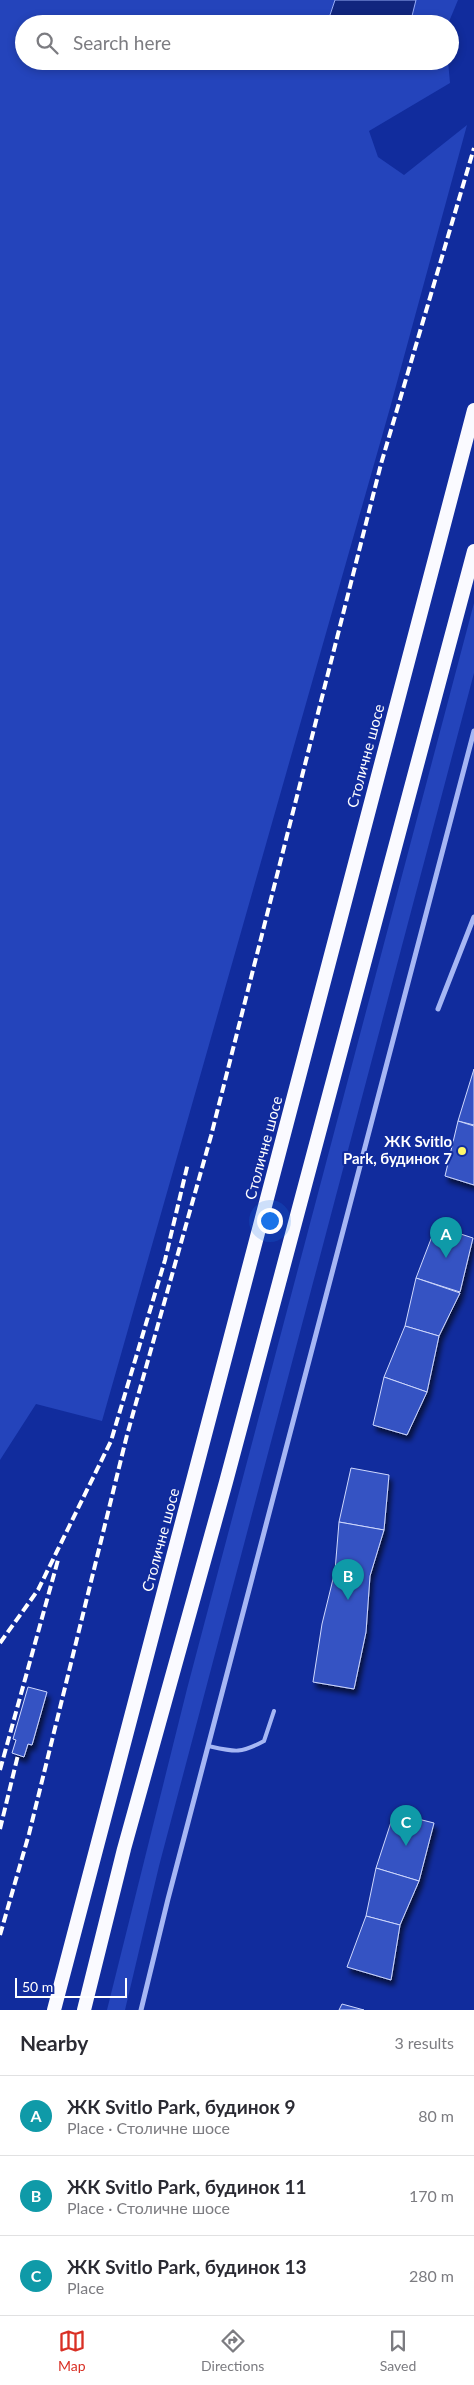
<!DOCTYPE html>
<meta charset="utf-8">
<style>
body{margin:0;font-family:Lato,sans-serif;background:#f7f7f7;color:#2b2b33}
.scale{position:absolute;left:15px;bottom:12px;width:112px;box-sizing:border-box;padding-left:5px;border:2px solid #fff;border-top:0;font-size:14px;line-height:18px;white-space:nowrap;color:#fff;-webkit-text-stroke:4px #112c9d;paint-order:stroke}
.you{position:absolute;left:269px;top:1220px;width:18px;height:18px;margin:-12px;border:4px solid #fff;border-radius:50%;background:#1a73e8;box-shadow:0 0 0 8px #1a73e833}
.badge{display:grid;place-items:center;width:32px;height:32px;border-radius:50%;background:#d93025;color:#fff;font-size:16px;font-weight:700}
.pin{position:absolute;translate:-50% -41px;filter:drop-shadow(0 1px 2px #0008)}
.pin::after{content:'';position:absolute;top:26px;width:18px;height:15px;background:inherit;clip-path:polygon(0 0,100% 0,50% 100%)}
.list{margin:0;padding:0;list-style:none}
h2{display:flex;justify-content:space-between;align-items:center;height:65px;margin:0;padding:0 20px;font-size:21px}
h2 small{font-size:16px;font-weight:400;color:#7c7c81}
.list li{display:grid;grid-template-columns:32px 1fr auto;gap:15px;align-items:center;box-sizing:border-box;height:80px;padding:0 20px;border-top:1px solid #e1e1e2}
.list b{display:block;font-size:19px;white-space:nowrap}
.list p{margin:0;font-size:16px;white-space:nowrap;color:#7c7c81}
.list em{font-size:16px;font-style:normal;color:#7c7c81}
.icon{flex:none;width:28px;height:28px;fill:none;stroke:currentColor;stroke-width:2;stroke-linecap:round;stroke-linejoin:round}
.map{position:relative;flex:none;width:474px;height:2010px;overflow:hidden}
.search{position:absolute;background:#fff;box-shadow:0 2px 8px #0003;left:15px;right:15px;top:15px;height:55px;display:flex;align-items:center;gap:12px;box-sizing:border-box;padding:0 18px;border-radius:28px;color:#7c7c81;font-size:19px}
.sheet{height:305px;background:#fff}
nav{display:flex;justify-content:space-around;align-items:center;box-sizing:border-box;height:70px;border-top:1px solid #e1e1e2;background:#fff;font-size:14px;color:#7c7c81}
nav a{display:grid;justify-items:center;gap:2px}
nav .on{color:#d93025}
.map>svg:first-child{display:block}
.green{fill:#2444bb}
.water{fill:#11267e;stroke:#98adf8}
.building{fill:#3552c3;stroke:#cfd9fe;filter:url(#shadow)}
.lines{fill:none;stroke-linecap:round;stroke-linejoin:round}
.service{stroke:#a6b7f4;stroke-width:4}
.minor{stroke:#a6b7f4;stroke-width:5}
.trunk{stroke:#fafaff;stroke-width:14}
.rail{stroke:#fff;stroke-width:4;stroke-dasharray:9 4;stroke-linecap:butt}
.poi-dot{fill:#fff86a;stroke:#112c9d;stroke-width:2}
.labels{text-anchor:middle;stroke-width:4;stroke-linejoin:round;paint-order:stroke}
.street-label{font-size:15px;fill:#fff;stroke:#112c9d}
.poi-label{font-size:15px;font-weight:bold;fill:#fff;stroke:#112c9d;text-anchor:end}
</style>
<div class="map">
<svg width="474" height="2010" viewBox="0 0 474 2010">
<defs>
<filter id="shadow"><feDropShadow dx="3" dy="5.5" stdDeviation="2.5" flood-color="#0009"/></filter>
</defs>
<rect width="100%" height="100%" fill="#112c9d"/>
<g class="green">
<path d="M0,0H335L327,24H24V61H371L382,64L385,61H448L450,83L369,131L378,157L404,175L467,125L390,408L102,1421L36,1404L0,1460Z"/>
<path d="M416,0H458L448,24H410Z"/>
<path d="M474,603V673L159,1866L125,2010H107L187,1689Z"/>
</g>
<path class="water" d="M335,0H416L410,24H327Z"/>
<g class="building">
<path d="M474,1069V1125L458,1121Z"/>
<path d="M458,1121L474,1126V1185L445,1176Z"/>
<path d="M436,1226L473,1238L460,1292L416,1278Z"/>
<path d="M416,1278L460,1293L439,1336L405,1326Z"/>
<path d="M405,1326L439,1336L427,1392L384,1377Z"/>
<path d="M384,1377L427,1392L407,1435L373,1425Z"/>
<path d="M351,1468L389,1475L384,1530L339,1522Z"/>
<path d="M339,1522L384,1530L370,1576L366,1632L354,1689L313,1682L322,1624L335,1571Z"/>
<path d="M28,1687L47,1692L32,1745L28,1744L24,1757L12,1753L16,1740L13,1739Z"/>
<path d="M394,1813L434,1823L419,1881L376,1868Z"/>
<path d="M376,1868L419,1881L400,1925L366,1916Z"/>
<path d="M366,1916L400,1925L391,1980L347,1967Z"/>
<path d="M342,2004L364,2010H339Z"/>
</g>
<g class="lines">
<path class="service" d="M208,1746C235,1752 240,1754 264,1741L274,1711"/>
<g class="minor">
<path d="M438,1009L474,917"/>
<path d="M141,2010L168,1899L474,731"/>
</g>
<g class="trunk">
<path d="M54,2010L474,410"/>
<path d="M84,2010L124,1849L226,1482L474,551"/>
</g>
<g class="rail">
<path d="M0,1643L38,1590L111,1441L165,1260L188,1163"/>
<path d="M0,1770L58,1560"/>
<path d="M0,1829L18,1755"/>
<path d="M0,1935L29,1834L127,1435L211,1136L381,464L474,148"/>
</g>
</g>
<circle class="poi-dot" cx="462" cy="1151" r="5"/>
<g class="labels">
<g class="street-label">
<text transform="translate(366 756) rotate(-75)" y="5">Столичне шосе</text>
<text transform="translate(264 1148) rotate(-75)" y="5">Столичне шосе</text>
<text transform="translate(161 1540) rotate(-75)" y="5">Столичне шосе</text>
</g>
<g class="poi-label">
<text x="452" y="1147">ЖК Svitlo<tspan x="452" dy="17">Park, будинок 7</tspan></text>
</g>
</g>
</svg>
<div class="scale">50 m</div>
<div class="you"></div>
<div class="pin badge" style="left:446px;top:1258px;background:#0f9aa8">A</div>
<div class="pin badge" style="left:348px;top:1600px;background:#0f9aa8">B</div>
<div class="pin badge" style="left:406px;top:1846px;background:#0f9aa8">C</div>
<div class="search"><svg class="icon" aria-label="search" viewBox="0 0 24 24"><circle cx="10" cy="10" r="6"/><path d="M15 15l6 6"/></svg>Search here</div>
</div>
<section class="sheet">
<h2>Nearby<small>3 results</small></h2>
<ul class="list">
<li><span class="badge" style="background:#0f9aa8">A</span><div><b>ЖК Svitlo Park, будинок 9</b><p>Place · Столичне шосе</p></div><em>80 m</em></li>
<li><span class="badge" style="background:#0f9aa8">B</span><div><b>ЖК Svitlo Park, будинок 11</b><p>Place · Столичне шосе</p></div><em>170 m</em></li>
<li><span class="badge" style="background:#0f9aa8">C</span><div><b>ЖК Svitlo Park, будинок 13</b><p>Place</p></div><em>280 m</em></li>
</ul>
</section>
<nav>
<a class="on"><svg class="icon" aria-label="map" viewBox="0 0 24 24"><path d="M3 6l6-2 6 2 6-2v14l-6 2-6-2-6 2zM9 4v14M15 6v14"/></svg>Map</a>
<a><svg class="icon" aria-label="directions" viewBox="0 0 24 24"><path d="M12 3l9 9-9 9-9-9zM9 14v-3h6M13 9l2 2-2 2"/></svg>Directions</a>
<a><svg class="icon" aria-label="saved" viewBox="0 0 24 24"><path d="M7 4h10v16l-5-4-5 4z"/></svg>Saved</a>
</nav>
